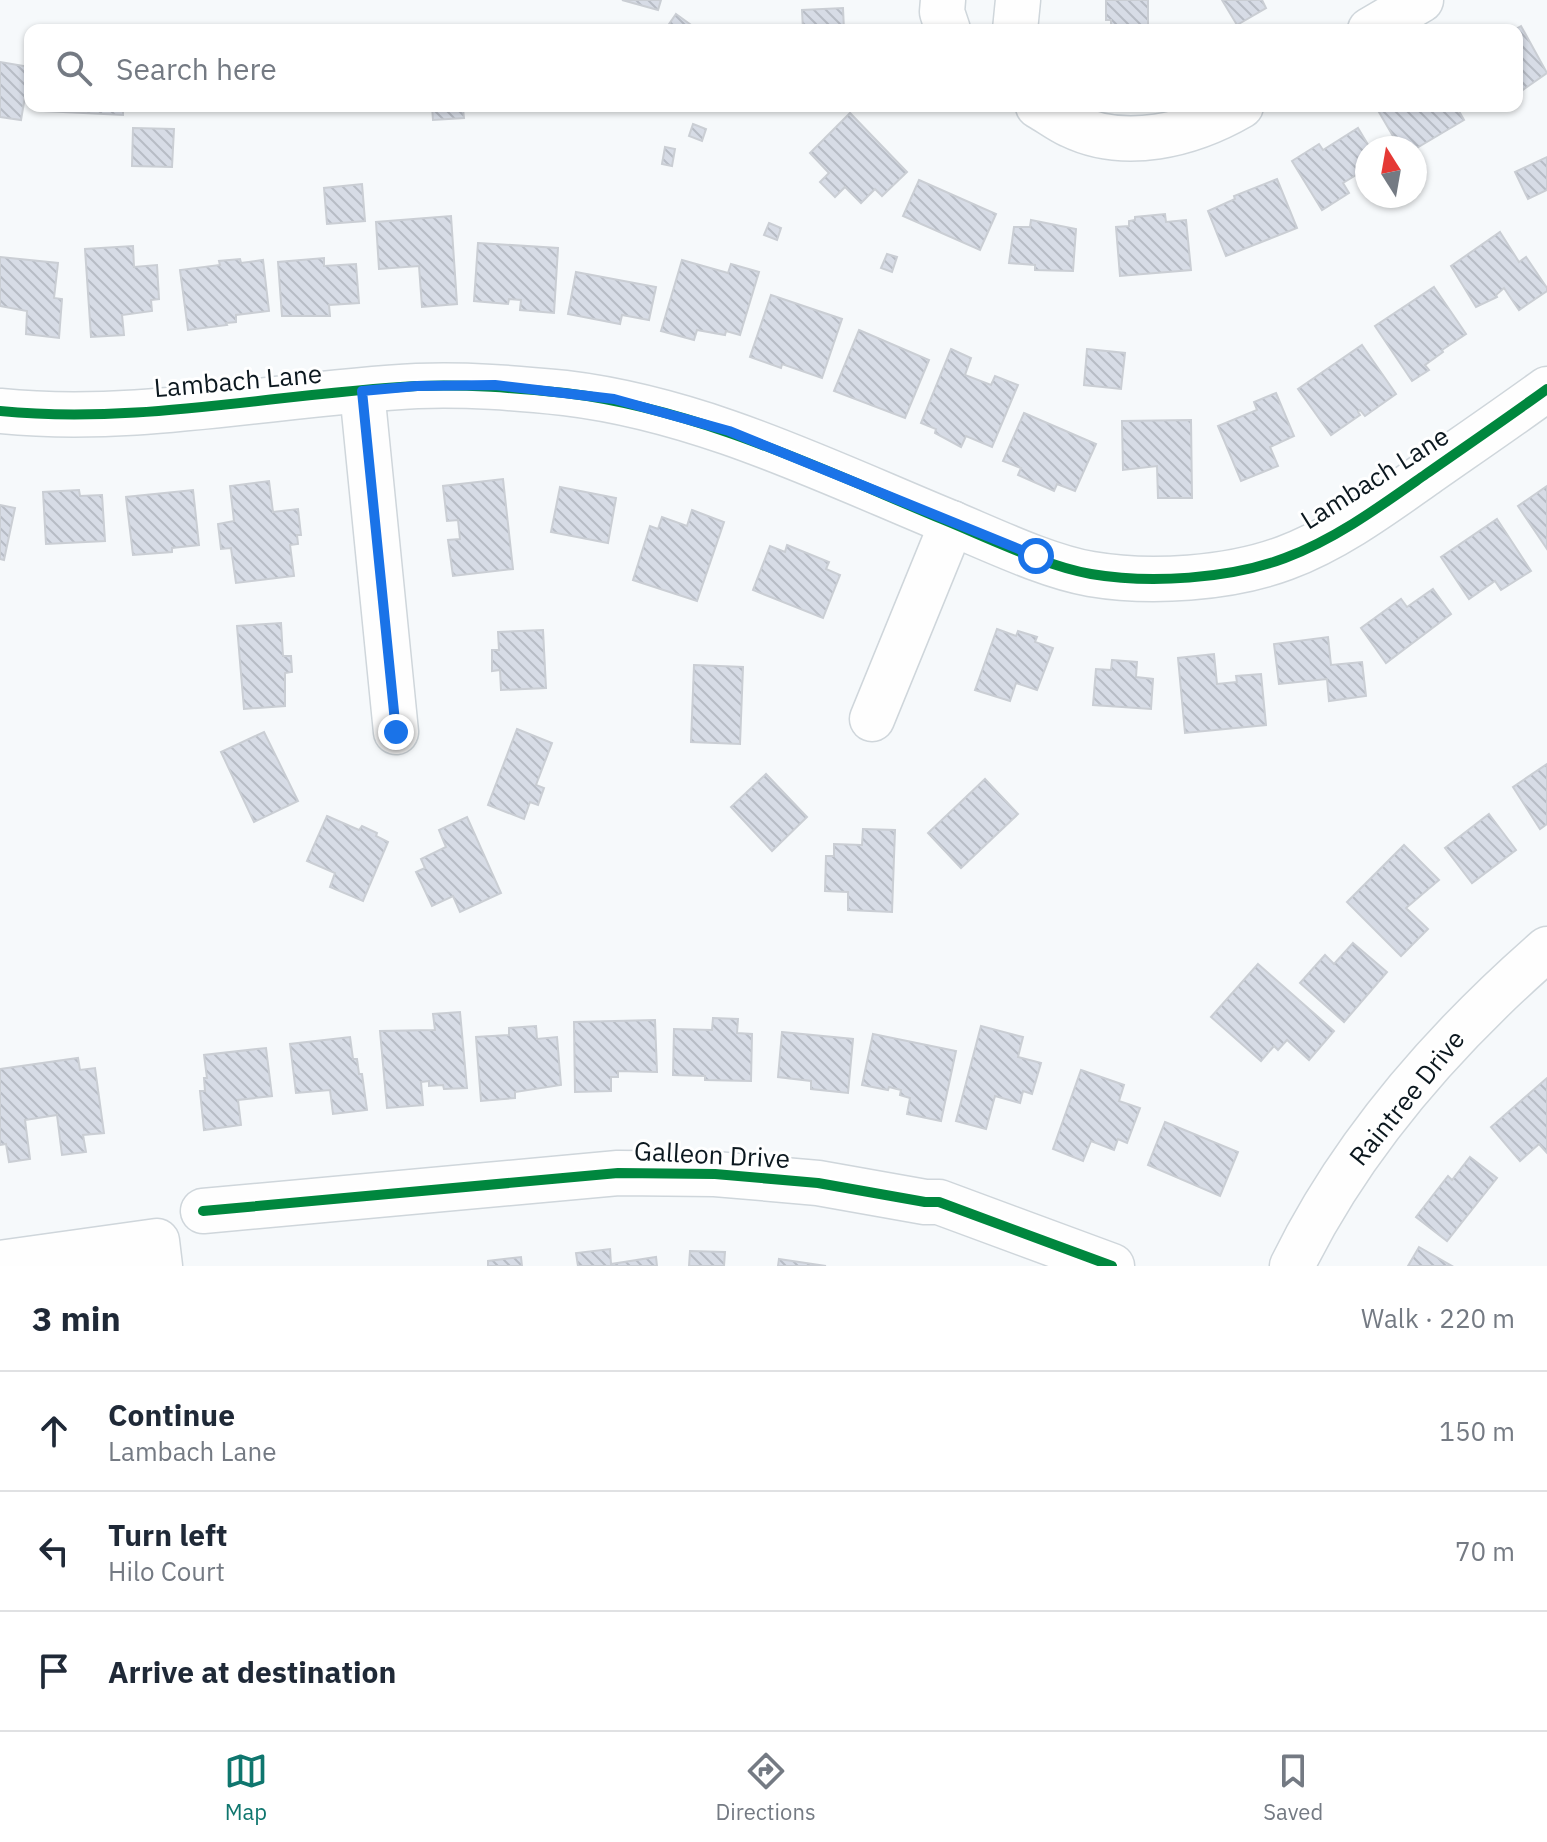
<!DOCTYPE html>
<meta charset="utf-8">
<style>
body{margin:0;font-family:"IBM Plex Sans",sans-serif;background:#f6f6f7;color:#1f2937}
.compass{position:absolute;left:1355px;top:136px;width:72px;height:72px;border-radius:50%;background:#fff;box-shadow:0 2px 6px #0004;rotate:349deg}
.stop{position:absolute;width:24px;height:24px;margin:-18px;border:6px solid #1a73e8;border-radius:50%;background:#fff}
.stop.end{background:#1a73e8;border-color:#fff;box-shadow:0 2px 8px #0008}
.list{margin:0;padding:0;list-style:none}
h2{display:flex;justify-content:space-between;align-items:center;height:104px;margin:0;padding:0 32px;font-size:34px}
h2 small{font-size:26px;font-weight:400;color:#747a83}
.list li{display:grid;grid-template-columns:52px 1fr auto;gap:24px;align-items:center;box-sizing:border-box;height:120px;padding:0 32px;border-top:2px solid #e0e1e3}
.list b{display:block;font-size:30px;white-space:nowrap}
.list p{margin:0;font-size:26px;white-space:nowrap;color:#747a83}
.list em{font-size:26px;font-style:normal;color:#747a83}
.icon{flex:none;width:44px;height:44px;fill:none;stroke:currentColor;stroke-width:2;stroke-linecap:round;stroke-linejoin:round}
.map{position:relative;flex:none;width:1547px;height:1266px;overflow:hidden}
.search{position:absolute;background:#fff;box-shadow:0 2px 6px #0004;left:24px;right:24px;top:24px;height:88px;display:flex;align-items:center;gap:20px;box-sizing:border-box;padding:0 28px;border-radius:16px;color:#747a83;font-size:30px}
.sheet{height:464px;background:#fff}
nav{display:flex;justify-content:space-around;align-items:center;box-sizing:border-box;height:112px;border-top:2px solid #e0e1e3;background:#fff;font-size:22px;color:#747a83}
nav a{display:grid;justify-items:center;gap:4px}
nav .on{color:#0f766e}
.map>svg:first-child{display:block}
.building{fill:url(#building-back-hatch);stroke:#caced4;stroke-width:2}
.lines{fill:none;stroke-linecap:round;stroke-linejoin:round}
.minor-casing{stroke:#cfd6db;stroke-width:47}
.minor{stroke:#fefefe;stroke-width:44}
.cycleway-casing{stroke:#fff;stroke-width:15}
.cycleway{stroke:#00873e;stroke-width:10}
.route{stroke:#1a73e8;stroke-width:10}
.labels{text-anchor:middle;stroke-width:6;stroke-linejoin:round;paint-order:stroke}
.street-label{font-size:26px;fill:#0c181f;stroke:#fff}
</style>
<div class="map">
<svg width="1547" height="1266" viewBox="0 0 1547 1266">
<defs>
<pattern id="building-back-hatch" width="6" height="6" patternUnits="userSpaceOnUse" patternTransform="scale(2)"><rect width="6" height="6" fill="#d7dce6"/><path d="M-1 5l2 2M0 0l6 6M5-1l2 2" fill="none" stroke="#b7bcc5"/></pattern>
</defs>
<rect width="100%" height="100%" fill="#f6f9fb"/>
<g class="building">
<path d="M622,0H661L658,10Z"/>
<path d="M1106,0H1148V30H1111V20H1106Z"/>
<path d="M1222,0H1262L1266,8L1237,25Z"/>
<path d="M843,8L844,30H803L802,10Z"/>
<path d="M676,14L698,30H665Z"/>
<path d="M1521,26L1547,73L1517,94V30H1514Z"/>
<path d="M0,62L30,67L21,120L0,117Z"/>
<path d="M45,106H123V115L44,111Z"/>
<path d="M432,106H503H498V110L484,111V107L463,109L464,118L433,120Z"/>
<path d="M1389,106H1456L1464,120L1415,149L1400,148L1379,112Z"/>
<path d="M850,113L907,172L882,196L875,189L861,203L845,187L835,197L820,182L829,173L810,153Z"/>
<path d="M693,124L706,129L702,141L689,136Z"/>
<path d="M133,128L174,129L172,167L132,166Z"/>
<path d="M1358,128L1370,148H1367V173L1363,175L1361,172L1343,183L1349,193L1322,210L1292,161L1319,144L1323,150Z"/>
<path d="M665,147L675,149L672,166L662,164Z"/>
<path d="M1547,157V190L1528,199L1515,172Z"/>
<path d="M1277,179L1297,228L1226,256L1208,211L1235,199L1234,196Z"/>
<path d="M919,180L996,214L980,250L903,216Z"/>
<path d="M362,184L365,221L327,224L324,188Z"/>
<path d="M1165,214L1166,222L1186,220L1191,270L1120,276L1116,227L1129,226V221L1135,220V217Z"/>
<path d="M451,216L457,304L422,307L419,266L379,269L376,222Z"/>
<path d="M1031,220L1076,229L1073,271L1035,270V265L1009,263L1014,227H1030Z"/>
<path d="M769,223L781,228L777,240L764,235Z"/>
<path d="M1500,232L1519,262L1526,257L1547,288V291L1519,310L1504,288L1496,295L1497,297L1476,307L1451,266Z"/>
<path d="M478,243L558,248L554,313L520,310L521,300L509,299L508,304L474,301Z"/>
<path d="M133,246L134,267L157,265L159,299L151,300L152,311L122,315L124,335L91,337L85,249Z"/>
<path d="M887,254L897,257L892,272L881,268Z"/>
<path d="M0,257L58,263L54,298L62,299L59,338L26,334L27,311L0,306Z"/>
<path d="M324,258V266L356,264L359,303L329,305L330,316H282L278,262Z"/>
<path d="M240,259L241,263L263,260L269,311L236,315V322L226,323L227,325L188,330L180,270L220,265L219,261Z"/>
<path d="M682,260L728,273L731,264L759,272L740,335L726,331L725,335L697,330L694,340L661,331Z"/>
<path d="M576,272L656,287L649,320L622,315L620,324L568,314Z"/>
<path d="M1434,287L1466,334L1442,350L1443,352L1425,365L1429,370L1412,381L1375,326Z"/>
<path d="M771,295L842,319L822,378L782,364L781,368L750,357Z"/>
<path d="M859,330L929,360L905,418L834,391Z"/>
<path d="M1362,345L1396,394L1365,416L1360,410L1358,412L1360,415L1331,435L1298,389Z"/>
<path d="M951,349L971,358L965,375L991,385L995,376L1018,385L992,447L966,436L961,447L935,433L936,429L921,423Z"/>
<path d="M1087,349L1125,353L1121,389L1084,385Z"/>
<path d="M1276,393L1294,436L1270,447L1278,466L1241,481L1218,426L1257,410L1254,402Z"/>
<path d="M1024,413L1096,444L1075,491L1057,484L1054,491L1018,475L1021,468L1003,461Z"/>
<path d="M1191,420L1192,498H1158L1157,466L1123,470L1122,421Z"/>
<path d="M503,479L513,569L453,576L448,540L460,539L458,520L447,521L443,486Z"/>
<path d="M269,481L273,512L298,509L301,535H297L298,544L290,545L294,576L236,583L231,548L221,549L218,524L234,521L230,486Z"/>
<path d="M1547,486V549L1518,506Z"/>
<path d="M560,487L616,498L608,543L551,532Z"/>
<path d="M79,490L80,496L102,495L105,541L46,544L43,492Z"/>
<path d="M193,490L199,545L172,548V552L133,555L126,497Z"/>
<path d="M0,505L15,508L4,560L0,559Z"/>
<path d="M692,510L724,522L697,601L633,580L650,526L658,529L662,517L687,526Z"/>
<path d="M1497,519L1531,571L1501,590L1495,581L1469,599L1441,557Z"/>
<path d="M787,545L829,562L826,569L840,575L823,618L753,590L770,546L785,552Z"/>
<path d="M1433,589L1451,614L1386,663L1361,628L1401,599L1407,607Z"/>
<path d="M281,623L283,656H291L292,672L285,673V706L244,709L237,626Z"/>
<path d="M997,629L1016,636L1018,631L1037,637L1035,642L1053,648L1037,690L1016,683L1010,701L975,690Z"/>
<path d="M543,630L546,688L501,690L500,670L492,671V650H499L498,632Z"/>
<path d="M1328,637L1331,665L1362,662L1366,696L1329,701L1327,679L1279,684L1274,644Z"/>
<path d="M1214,654L1217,684L1237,682L1236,676L1261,674L1266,725L1185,733L1178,658Z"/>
<path d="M1112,660L1137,662L1136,677L1153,679L1151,709L1093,705L1096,669L1111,670Z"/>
<path d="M694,665L743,667L740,744L691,742Z"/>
<path d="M517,729L552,743L536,785L544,788L538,805L530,802L524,819L488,805Z"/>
<path d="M264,732L298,801L254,822L221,752Z"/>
<path d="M1547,764V824L1540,829L1513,787Z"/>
<path d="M766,774L807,817L772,851L731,807Z"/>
<path d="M985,779L1018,814L961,868L928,833Z"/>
<path d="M1489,814L1516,850L1472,883L1445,848Z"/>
<path d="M327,816L359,830L362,826L377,833L376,836L388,842L363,901L330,887L335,873L307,861Z"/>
<path d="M467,817L501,893L460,912L453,896L432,906L416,872L425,868L421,859L446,847L439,830Z"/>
<path d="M863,829L895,830L892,912L848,910V892L825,891L826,856H834V844L862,845Z"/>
<path d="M1404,845L1439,880L1406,908L1428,929L1401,956L1347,902Z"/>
<path d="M1353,943L1387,972L1344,1022L1300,983L1325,955L1334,964Z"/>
<path d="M1258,964L1334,1031L1309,1060L1287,1040L1278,1050L1274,1046L1261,1061L1211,1017Z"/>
<path d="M460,1012L467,1088L444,1089L443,1085L429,1086V1081L421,1082L423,1105L387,1108L380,1031L435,1030L433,1014Z"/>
<path d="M713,1018L738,1019L737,1033L752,1034L751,1081L705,1080V1076L673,1075L674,1029L712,1030Z"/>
<path d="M655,1020L657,1072L618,1071V1077H611V1091L575,1092L574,1022Z"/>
<path d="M536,1026L537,1039L557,1037L561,1085L515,1092V1098L481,1101L476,1037L509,1035V1028Z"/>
<path d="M981,1026L1023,1037L1018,1057L1041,1063L1032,1094L1023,1091L1020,1103L995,1096L986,1129L956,1121Z"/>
<path d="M782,1032L853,1039L848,1093L811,1089V1081L778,1077Z"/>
<path d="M873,1034L956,1051L941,1121L907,1114L910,1098L900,1095L901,1090L889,1087L888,1090L862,1085Z"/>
<path d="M350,1037L353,1059H357L359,1074H362L367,1110L333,1114L330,1090L296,1093L290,1044Z"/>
<path d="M266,1048L272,1096L238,1100L241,1125L204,1130L200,1091H205L204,1078H207L204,1055Z"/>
<path d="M78,1058L80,1070L95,1068L104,1133L83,1135L86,1152L62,1155L57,1115L25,1120L30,1159L9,1162L6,1144L0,1145V1069Z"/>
<path d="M1081,1070L1124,1085L1119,1101L1140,1108L1127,1143L1118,1139L1114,1150L1091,1141L1083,1161L1053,1149Z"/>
<path d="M1547,1078V1153L1539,1144L1520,1161L1491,1127Z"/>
<path d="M1165,1122L1238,1152L1220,1196L1148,1165Z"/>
<path d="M1470,1157L1497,1178L1447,1241L1416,1217L1448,1176L1452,1180Z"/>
<path d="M1419,1247L1452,1266H1408Z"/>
<path d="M610,1249L611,1264L656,1257L657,1266H578L576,1253Z"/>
<path d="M690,1251L725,1252L724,1266H689Z"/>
<path d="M521,1257L522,1266H488V1261Z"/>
<path d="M779,1259L826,1266H778Z"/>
</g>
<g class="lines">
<defs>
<g id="minor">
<path d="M943,0L942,12L948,30"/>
<path d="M1015,30L1018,0"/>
<path d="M1370,30L1421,0"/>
<path d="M1038,106C1049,112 1059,120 1070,125C1125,152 1191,135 1241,106"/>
<path d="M362,391L396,732"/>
<path d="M0,411C140,425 278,393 417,386C467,384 515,388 565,393C699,409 821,469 944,520C988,538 1045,566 1091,574C1150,584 1229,579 1285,558C1336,539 1382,505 1426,474C1466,446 1507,418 1547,389"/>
<path d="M872,719L952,523"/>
<path d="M203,1211L618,1173L715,1174L818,1183L925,1202H939L1112,1266"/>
<path d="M0,1263L157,1241L160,1266"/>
<path d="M1292,1266C1352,1143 1445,1038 1547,949"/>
</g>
</defs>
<use href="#minor" class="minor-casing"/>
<use href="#minor" class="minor"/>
<defs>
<g id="cycleway">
<path d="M0,411C140,425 278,393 417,386C467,384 515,388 565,393C699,409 821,469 944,520C988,538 1045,566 1091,574C1150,584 1229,579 1285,558C1336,539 1382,505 1426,474C1466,446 1507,418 1547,389"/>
<path d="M203,1211L618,1173L715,1174L818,1183L925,1202H939L1112,1266"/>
</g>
</defs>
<use href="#cycleway" class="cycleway-casing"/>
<use href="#cycleway" class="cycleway"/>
</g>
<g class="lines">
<path class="route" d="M396,732L362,391L417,386L495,385L614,399L729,431L1036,556"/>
</g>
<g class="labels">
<g class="street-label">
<text transform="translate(238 381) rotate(-5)" y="9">Lambach Lane</text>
<text transform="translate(1375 478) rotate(-32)" y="9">Lambach Lane</text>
<text transform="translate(1407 1098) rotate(-51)" y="9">Raintree Drive</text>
<text transform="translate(712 1155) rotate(3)" y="9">Galleon Drive</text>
</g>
</g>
</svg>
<svg class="compass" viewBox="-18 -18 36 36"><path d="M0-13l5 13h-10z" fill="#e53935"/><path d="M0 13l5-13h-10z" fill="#747a83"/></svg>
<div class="stop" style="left:1036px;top:556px"></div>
<div class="stop end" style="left:396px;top:732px"></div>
<div class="search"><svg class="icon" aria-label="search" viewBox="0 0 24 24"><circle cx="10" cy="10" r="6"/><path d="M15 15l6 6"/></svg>Search here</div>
</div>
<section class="sheet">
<h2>3 min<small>Walk · 220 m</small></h2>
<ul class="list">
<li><svg class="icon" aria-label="ahead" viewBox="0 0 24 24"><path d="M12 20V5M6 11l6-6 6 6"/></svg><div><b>Continue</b><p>Lambach Lane</p></div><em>150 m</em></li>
<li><svg class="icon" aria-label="left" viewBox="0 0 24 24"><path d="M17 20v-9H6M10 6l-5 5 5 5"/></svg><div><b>Turn left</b><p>Hilo Court</p></div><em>70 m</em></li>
<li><svg class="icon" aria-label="arrive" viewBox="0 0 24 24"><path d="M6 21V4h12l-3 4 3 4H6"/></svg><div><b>Arrive at destination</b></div></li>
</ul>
</section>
<nav>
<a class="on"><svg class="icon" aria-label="map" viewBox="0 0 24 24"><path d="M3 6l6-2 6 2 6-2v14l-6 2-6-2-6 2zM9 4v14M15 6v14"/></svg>Map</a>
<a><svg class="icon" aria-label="directions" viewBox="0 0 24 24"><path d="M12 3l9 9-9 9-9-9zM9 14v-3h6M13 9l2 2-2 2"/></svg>Directions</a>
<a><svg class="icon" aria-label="saved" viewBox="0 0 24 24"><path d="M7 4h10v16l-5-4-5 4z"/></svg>Saved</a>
</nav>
